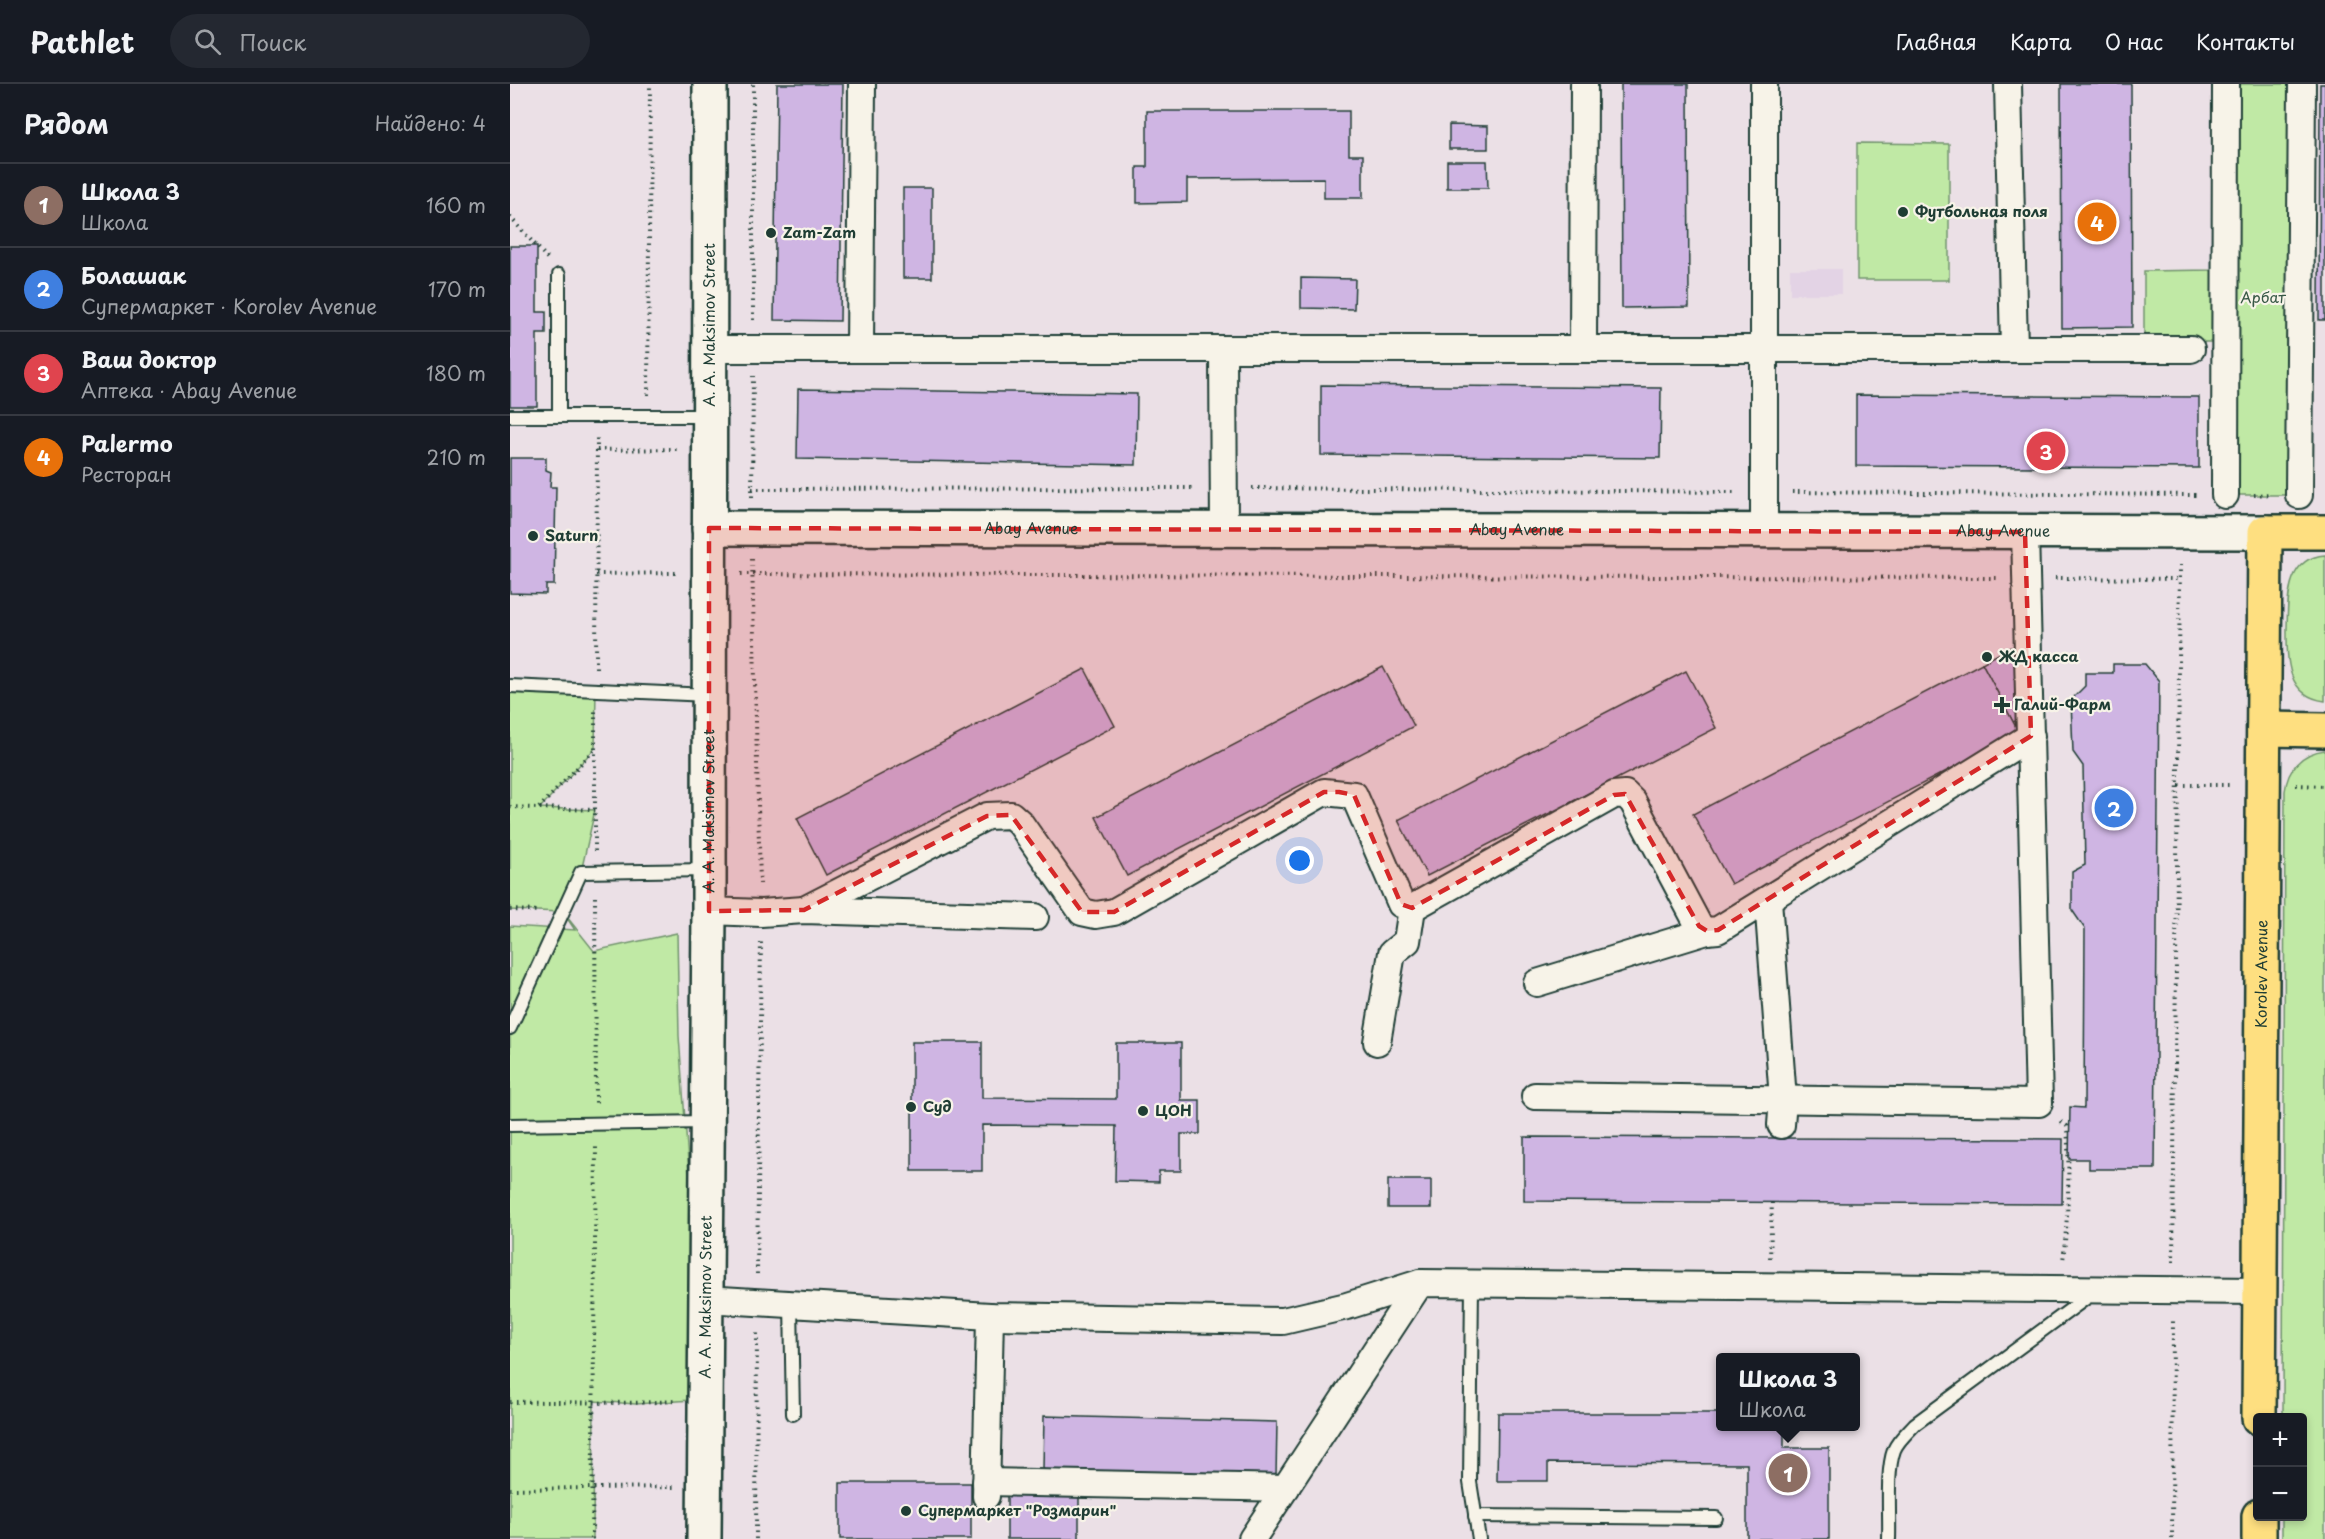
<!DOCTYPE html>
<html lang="ru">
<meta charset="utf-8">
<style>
body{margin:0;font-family:"Playpen Sans",sans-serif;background:#242831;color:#f1f3f6}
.controls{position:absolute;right:18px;bottom:18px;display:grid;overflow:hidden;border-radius:6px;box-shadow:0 3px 9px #0003}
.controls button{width:54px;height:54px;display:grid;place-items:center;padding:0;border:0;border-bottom:2px solid #363941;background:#171b24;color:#f1f3f6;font:30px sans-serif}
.you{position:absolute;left:790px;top:777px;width:21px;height:21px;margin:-15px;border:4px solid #fff;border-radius:50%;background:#1a73e8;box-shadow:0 0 0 9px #1a73e833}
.badge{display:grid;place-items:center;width:39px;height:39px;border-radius:50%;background:#7c3aed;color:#fff;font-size:20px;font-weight:700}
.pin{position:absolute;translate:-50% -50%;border:3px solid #fff;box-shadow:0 2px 6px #0006}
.popup{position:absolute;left:1206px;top:1269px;width:144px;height:78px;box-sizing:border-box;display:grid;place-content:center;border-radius:6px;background:#171b24;filter:drop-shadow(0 2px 4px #0005);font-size:20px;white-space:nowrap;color:#9ea1a6}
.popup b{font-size:22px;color:#f1f3f6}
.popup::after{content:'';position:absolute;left:50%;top:100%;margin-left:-12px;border:12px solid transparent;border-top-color:#171b24}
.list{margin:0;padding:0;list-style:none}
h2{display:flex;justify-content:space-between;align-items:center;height:78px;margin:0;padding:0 24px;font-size:26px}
h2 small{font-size:20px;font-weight:400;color:#9ea1a6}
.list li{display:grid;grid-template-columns:39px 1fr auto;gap:18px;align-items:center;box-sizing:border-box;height:84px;padding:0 24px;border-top:2px solid #363941}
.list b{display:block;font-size:22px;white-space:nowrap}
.list p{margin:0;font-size:20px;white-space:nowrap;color:#9ea1a6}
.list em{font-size:20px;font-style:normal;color:#9ea1a6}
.icon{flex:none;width:33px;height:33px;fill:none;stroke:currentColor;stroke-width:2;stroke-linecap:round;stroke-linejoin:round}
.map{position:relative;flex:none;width:1815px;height:1455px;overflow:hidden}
header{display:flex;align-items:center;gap:36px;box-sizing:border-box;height:84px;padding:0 30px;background:#171b24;border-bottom:2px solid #363941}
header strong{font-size:28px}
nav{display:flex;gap:33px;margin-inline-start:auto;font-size:21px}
.search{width:420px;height:54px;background:#242831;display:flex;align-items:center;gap:15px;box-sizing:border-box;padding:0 21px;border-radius:33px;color:#9ea1a6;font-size:22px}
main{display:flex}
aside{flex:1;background:#171b24}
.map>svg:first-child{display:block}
.built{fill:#e3d3e5}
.green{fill:#c0e9a5;stroke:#70936c;stroke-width:1.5}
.building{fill:#cfb5e3;stroke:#1f3d34;stroke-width:1.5}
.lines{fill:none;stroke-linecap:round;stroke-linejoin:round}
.lane-casing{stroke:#1f3d34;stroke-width:16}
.street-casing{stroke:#1f3d34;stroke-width:30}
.secondary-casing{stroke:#1f3d34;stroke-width:38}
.primary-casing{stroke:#1f3d34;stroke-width:38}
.path{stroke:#1f3d34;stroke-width:4;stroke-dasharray:1.5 4.5;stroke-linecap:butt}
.lane{stroke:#f7f3e8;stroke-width:12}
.street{stroke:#f7f3e8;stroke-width:26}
.secondary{stroke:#f7f3e8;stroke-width:33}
.primary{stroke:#fedf80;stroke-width:33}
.marked{fill:#d62828;fill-opacity:0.2;stroke:#d62828;stroke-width:4.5;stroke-dasharray:12 8;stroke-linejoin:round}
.poi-dot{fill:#1f3d34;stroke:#f7f3e8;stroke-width:2}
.labels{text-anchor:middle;stroke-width:4.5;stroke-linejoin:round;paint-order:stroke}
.poi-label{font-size:15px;font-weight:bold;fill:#1f3d34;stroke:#f7f3e8;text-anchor:start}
.park-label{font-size:15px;fill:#375745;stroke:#f7f3e8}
.street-label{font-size:15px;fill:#1f3d34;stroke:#f7f3e8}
</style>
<header>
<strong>Pathlet</strong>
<div class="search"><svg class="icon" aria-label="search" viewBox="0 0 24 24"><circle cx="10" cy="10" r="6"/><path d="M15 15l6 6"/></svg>Поиск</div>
<nav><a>Главная</a><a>Карта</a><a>О нас</a><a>Контакты</a></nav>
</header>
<main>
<aside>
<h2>Рядом<small>Найдено: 4</small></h2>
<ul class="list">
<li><span class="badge" style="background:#8d6e63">1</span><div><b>Школа 3</b><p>Школа</p></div><em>160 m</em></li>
<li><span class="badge" style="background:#3f7fe0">2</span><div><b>Болашак</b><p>Супермаркет · Korolev Avenue</p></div><em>170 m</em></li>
<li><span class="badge" style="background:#e0444e">3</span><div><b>Ваш доктор</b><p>Аптека · Abay Avenue</p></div><em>180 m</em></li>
<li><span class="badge" style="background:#e8710a">4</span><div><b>Palermo</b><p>Ресторан</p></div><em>210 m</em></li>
</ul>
</aside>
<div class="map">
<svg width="1815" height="1455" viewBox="0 0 1815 1455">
<rect width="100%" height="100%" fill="#ebe0e6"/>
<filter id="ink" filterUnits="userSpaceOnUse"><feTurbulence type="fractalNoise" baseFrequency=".0167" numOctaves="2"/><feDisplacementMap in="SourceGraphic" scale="12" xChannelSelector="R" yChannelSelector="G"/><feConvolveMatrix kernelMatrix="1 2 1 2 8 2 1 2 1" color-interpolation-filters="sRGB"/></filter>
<g filter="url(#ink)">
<rect class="built" x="1280" y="185" width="51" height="25"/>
<g class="green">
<path d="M1703,0H1803V411H1703V258H1634V187L1703,186Z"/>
<path d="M1347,59L1439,60V196H1347Z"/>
<path d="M1815,471V617C1776,612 1777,575 1777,544C1778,515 1776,474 1815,471Z"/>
<path d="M0,605L86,606L85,664L30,724L85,726L71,788L53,828L84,867L167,849L169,952L195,1315L126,1320L84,1317L83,1455H0V842L65,846L53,828L0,826Z"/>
<path d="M1815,666V1455H1772V1433L1792,1432V1334L1773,1333L1775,707C1778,684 1792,669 1815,666Z"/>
</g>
<g class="building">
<path d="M267,0H333L330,237L264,236Z"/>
<path d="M1111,0H1178L1179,223L1112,224Z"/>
<path d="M1551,0H1621L1622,243L1552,244Z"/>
<path d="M1810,0H1815V236H1809Z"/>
<path d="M637,27H839V71H853V114H814V94L677,95V118L627,119V83H637Z"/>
<path d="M939,41L978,42V65H939Z"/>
<path d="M937,77H977L978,104H937Z"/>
<rect x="393" y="104" width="29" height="90"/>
<path d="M0,162H27V228H36V250H27V322H0Z"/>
<path d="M791,194L845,195L844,225L791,224Z"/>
<path d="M811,301L1151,304L1150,374L811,371Z"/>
<path d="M288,305L627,310L626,381L287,375Z"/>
<path d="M1346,311L1689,313V384L1346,382Z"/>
<path d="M0,374H36V386L41,388L40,403H46L44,501H36V510L0,509Z"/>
<path d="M1501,563L1511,583L1513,634L1503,638L1472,579Z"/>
<path d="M1472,579L1509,649L1221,800L1183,730Z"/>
<path d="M1603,580H1635L1649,597L1645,1085H1579V1075H1559L1560,1023L1574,1024L1575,845L1562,826V788L1575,781L1573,682L1563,668L1561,616L1575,602V589H1603Z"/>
<path d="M873,583L904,642L617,792L586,733Z"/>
<path d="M575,585L605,642L316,791L287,734Z"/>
<path d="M1176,587L1206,644L917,792L888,736Z"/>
<path d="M402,958H472V1014L606,1015V959H671V1016H690V1050H671V1087H649V1098L605,1097L606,1042L472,1041V1087H402Z"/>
<path d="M1014,1053L1553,1055L1552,1120L1014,1117Z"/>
<rect x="878" y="1096" width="43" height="28"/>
<path d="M988,1329H1210V1342H1274V1364H1319V1455H1237V1380L1038,1379V1397H987Z"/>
<path d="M534,1332L767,1338L766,1392L533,1386Z"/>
<rect x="330" y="1399" width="131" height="56"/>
<rect x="497" y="1411" width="72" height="44"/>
</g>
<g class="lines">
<defs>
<g id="lane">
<path d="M49,191V332"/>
<path d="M0,332H199"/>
<path d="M0,602L198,611"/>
<path d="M0,944L71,788L198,786"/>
<path d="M0,1041L196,1038"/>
<path d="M962,1200L960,1398L969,1455"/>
<path d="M281,1220L283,1330"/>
<path d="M965,1432L1206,1434"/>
<path d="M1379,1455C1380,1430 1376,1388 1384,1366C1388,1356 1398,1348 1405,1340L1583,1209"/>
</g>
<g id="street">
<path d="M1254,0V446"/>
<path d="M1498,0L1504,265"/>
<path d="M200,265H1681"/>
<path d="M350,265L352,0"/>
<path d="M713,265L714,445"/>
<path d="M1073,265L1074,0"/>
<path d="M1715,411L1716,0"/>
<path d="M1789,411L1792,0"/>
<path d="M1258,816L1273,1015L1271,1041"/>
<path d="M294,826L477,732L501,731L510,739L572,828L586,831L604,828L814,708L844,711L891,820L902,824L1104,711L1115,710L1123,718L1189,842L1197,847L1208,846L1521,652"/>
<path d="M199,827L251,829L294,826L525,833"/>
<path d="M1027,899L1197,847"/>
<path d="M867,958L882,869L897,857L902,824"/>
<path d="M1025,1012L1529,1019L1515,448"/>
<path d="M195,1215L480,1232L773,1237L837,1222L910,1199L1749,1207"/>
<path d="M476,1398L776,1404"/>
<path d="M476,1412L480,1232"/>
<path d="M742,1455L910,1199"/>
</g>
<g id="secondary">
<path id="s1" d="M199,444L1755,448"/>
<path id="s2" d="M194,1455L199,827L200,0"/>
</g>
<g id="primary">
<path d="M1754,645L1815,646"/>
<path id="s3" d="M1749,1334L1755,448H1815"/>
<path d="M1749,1455V1432"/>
</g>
</defs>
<use href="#lane" class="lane-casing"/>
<use href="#street" class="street-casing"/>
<use href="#secondary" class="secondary-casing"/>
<use href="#primary" class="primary-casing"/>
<g class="path">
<path d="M0,133L38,175"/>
<path d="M243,236V0"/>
<path d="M138,311L140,0"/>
<path d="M87,366L167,365"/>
<path d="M742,404L1226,408"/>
<path d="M242,405L686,404"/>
<path d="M1282,408L1688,411"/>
<path d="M1744,411L1760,410"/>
<path d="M242,413L243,292"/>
<path d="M242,475L250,800"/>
<path d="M86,490L166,489"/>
<path d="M231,490L1489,494"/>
<path d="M1545,494L1670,495"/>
<path d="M86,584L87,354"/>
<path d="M1669,701H1721"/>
<path d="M1786,701L1815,702"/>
<path d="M0,723L85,726"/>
<path d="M29,724L85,665"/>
<path d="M85,767V627"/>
<path d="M85,813L86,1019"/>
<path d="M0,826L30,827"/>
<path d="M1551,1038L1557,1042C1560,1088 1558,1132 1553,1177"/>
<path d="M1260,1174L1262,1118"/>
<path d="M1663,1178L1670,481"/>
<path d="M247,1190L251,856"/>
<path d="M0,1318C55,1317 110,1321 164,1317"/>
<path d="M0,1405L164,1403"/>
<path d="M82,1455L86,1062"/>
<path d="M246,1455L247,1246"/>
<path d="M1662,1455L1663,1234"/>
</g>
<use href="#lane" class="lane"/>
<use href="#street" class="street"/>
<use href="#secondary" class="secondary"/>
<use href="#primary" class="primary"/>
</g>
</g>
<path class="marked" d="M199,444L1515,448L1521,652L1208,846L1197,847L1189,842L1115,710L1104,711L902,824L891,820L844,711L829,708H814L604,828H572L501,731L477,732L294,826L199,827Z"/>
<g class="poi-dot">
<circle cx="1393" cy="128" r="6"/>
<circle cx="261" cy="149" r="6"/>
<circle cx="23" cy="452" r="6"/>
<circle cx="1477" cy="573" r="6"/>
<path d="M1489 612h6v6h6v6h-6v6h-6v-6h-6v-6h6z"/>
<circle cx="401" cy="1023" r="6"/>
<circle cx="633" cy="1027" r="6"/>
<circle cx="396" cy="1427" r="6"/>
</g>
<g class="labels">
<g class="poi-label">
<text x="1405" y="133">Футбольная поля</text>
<text x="273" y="154">Zam-Zam</text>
<text x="35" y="457">Saturn</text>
<text x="1489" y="578">ЖД касса</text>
<text x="1504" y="626">Галий-Фарм</text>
<text x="413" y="1028">Суд</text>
<text x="645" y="1032">ЦОН</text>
<text x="408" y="1432">Супермаркет "Розмарин"</text>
</g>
<g class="park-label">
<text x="1753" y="219">Арбат</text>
</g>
<g class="street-label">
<text dy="5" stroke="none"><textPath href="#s2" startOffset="1214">A. A. Maksimov Street</textPath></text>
<text dy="5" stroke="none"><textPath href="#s1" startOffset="322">Abay Avenue</textPath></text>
<text dy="5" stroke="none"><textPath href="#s1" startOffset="808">Abay Avenue</textPath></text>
<text dy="5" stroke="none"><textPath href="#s1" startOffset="1294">Abay Avenue</textPath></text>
<text dy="5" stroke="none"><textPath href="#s2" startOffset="728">A. A. Maksimov Street</textPath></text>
<text dy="5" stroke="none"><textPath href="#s3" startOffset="444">Korolev Avenue</textPath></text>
<text dy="5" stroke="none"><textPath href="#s2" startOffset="242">A. A. Maksimov Street</textPath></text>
</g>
</g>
</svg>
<div class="controls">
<button>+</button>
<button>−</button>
</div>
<div class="you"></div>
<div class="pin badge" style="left:1278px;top:1389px;background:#8d6e63">1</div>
<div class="popup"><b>Школа 3</b>Школа</div>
<div class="pin badge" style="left:1604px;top:724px;background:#3f7fe0">2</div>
<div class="pin badge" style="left:1536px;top:367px;background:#e0444e">3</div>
<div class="pin badge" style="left:1587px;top:138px;background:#e8710a">4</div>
</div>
</main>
